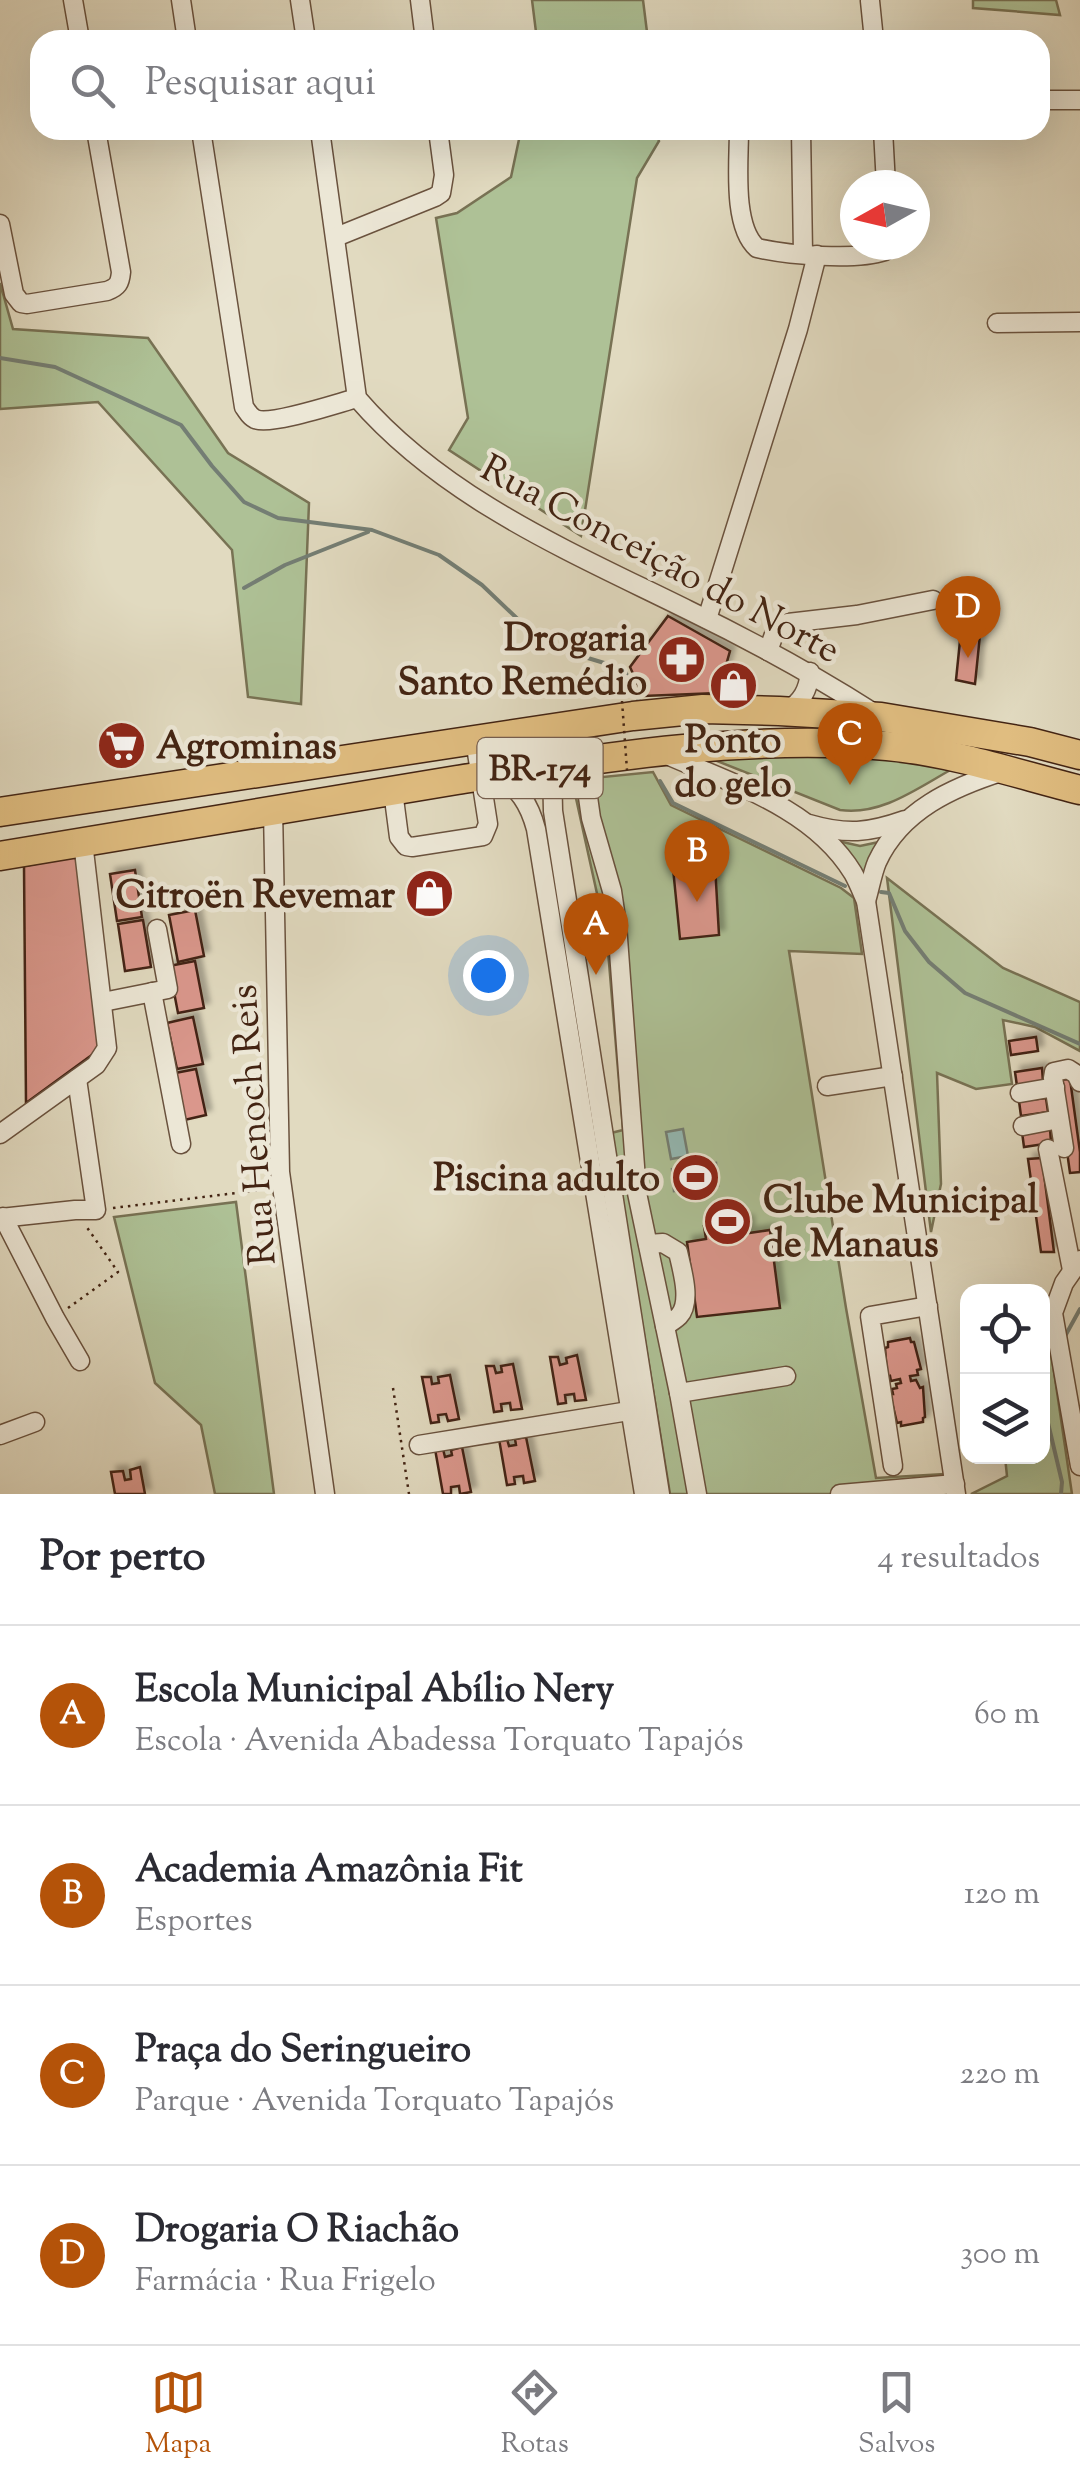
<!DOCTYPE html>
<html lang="pt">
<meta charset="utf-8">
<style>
body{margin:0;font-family:"Sorts Mill Goudy",serif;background:#f7f7f7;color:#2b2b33}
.controls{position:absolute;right:30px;bottom:30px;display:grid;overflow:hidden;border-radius:20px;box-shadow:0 10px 40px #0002}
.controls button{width:90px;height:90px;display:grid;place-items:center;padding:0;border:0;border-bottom:2px solid #e1e1e2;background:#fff;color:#2b2b33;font:50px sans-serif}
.compass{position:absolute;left:840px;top:170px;width:90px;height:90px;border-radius:50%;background:#fff;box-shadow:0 10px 40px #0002;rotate:262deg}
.you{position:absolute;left:488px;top:975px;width:35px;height:35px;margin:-25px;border:8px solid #fff;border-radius:50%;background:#1a73e8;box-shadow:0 0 0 15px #1a73e833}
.badge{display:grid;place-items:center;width:65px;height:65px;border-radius:50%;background:#b45309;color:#fff;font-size:32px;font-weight:700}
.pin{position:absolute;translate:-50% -82px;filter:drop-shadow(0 2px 5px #0008)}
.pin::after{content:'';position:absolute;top:52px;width:35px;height:30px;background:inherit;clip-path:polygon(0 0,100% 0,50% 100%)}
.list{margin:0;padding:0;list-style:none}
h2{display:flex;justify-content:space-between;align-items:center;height:130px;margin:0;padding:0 40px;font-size:42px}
h2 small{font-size:32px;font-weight:400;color:#7c7c81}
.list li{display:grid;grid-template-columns:65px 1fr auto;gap:30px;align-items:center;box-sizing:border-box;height:180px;padding:0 40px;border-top:2px solid #e1e1e2}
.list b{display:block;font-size:38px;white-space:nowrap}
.list p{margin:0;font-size:32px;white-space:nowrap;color:#7c7c81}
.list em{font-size:32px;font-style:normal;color:#7c7c81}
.icon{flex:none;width:55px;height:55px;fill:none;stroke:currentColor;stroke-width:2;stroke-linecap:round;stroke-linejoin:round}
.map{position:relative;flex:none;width:1080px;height:1494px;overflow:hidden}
.search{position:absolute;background:#fff;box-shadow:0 10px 40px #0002;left:30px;right:30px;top:30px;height:110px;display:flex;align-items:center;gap:25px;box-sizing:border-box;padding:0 35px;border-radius:30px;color:#7c7c81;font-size:38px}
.sheet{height:850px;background:#fff}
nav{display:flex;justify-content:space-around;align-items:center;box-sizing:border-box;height:140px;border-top:2px solid #e1e1e2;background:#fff;font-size:28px;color:#7c7c81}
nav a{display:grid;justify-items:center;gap:5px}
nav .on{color:#b45309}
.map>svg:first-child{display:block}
.green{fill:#aec196;stroke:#787254;stroke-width:2.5}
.water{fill:#94bab5;stroke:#747e74;stroke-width:2.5}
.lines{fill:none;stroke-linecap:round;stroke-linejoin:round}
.stream{stroke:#747e74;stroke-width:4}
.building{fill:#da978c;stroke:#432413;stroke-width:2.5;filter:url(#shadow)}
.minor-casing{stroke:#6a523e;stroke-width:21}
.highway-casing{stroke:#432413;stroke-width:31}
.path{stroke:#432413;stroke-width:2.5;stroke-dasharray:2.5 5;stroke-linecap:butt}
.minor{stroke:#ece7d6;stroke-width:18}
.highway{stroke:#e0bd80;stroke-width:28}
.path-bridge{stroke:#432413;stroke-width:2.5;stroke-dasharray:2.5 5;stroke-linecap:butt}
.labels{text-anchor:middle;stroke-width:9;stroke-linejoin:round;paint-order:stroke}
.shield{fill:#ece7d6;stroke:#765e4e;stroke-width:2.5}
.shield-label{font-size:35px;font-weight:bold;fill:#432413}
.street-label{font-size:38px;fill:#432413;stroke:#ece7d6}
.poi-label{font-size:38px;font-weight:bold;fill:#432413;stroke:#ece7d6;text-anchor:end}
</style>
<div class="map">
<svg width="1080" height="1494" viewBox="0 0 1080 1494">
<defs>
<filter id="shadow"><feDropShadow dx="5.5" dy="-5.5" stdDeviation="2.5" flood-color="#0004"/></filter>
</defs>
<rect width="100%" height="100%" fill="#e1dac0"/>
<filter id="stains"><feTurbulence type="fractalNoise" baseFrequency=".002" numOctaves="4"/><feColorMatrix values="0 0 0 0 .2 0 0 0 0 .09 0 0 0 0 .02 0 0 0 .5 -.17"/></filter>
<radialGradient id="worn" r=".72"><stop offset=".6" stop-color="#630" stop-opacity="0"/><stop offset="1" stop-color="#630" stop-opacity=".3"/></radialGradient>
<g class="green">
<path d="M532,0H643L648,40H537Z"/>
<path d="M973,0H1056L1060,15L973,8Z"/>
<path d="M521,130H655L659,141L637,178L581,536L449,450L468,418L436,218L457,213L511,177Z"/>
<path d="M0,283L13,329L148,338L228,453L309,503L301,704L248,697L232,550L98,402L0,409Z"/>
<path d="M762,752L901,760L954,768C919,787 882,816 840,810L702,755Z"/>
<path d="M653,772L671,805L841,888L854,898L862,954L789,951L846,1308L876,1478L944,1474L947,1494H670L611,1133L623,1130L607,939L572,780Z"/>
<path d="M838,841L860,846L879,842L865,883Z"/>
<path d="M887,878L1003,968L1080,1002V1051L1035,1027L1003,1020L1012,1084L976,1089L937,1073L941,1184L931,1232Z"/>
<path d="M236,1202L274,1494H215L201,1425L155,1383L114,1217Z"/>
<path d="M1046,1317L1072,1494H971L1007,1476L1005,1457L1042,1456V1319Z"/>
</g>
<g class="water">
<path d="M683,1129L688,1156L671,1159L666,1132Z"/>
<path d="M716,1163L718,1186L674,1191L672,1169Z"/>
</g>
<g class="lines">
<g class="stream">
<path d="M0,358L55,367L181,425L212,466L244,502L278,518L372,530L439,555L482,585L545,645L624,669L640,703"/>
<path d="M244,588L285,565L368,532"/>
<path d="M660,781L673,803L845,886"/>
<path d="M881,892L889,893L905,931L929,962L965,993L1080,1044"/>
<path d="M1064,1338L1080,1309"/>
<path d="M1042,1383L1044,1406L1062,1482L1061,1494"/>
</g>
</g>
<g class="building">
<path d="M668,616L730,651L718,693L643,696L630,667Z"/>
<path d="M961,631L980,635L975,684L956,680Z"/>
<path d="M73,857L78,860L100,1049L26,1103L24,866Z"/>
<path d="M715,865L719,935L680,939L673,868Z"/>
<path d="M135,870L142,917L117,921L110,874Z"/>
<path d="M195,910L204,956L178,962L169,915Z"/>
<path d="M143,920L151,967L125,971L118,924Z"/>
<path d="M195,961L204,1008L178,1013L169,966Z"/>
<path d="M193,1017L203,1064L177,1069L167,1023Z"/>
<path d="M1036,1037L1038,1051L1011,1055L1009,1041Z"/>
<path d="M1042,1068L1043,1082L1017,1086L1015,1072Z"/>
<path d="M196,1069L206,1115L180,1121L170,1074Z"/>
<path d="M1070,1079L1080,1152V1172L1070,1173L1057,1080Z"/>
<path d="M1046,1098L1048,1112L1021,1116L1019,1101Z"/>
<path d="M1050,1128L1051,1143L1024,1147L1022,1132Z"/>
<path d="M1042,1158L1054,1252H1041L1028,1159Z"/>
<path d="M748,1221L749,1233L770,1230L780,1308L697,1317L687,1242L706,1239L704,1226Z"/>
<path d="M910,1338L911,1342H914L921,1369L917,1370L918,1375L910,1376L911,1381L916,1380L920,1388L923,1387L925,1417L923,1418V1422L901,1426V1422L897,1423L890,1394H893L892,1389L897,1388L896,1384L901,1383L900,1379L891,1381L890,1376L887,1377L885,1348L888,1347V1342Z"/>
<path d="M577,1355L586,1400L575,1401L574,1394L565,1395L566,1403L558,1404L550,1357H558L560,1365L567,1363L566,1358Z"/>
<path d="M513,1364L522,1409L511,1410L510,1403L501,1404L502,1411L494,1412L486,1366H494L496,1373L502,1372L501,1366Z"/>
<path d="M450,1375L459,1419L448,1421L446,1414L438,1415L439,1422L431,1423L422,1377H431L432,1384L439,1383L438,1377Z"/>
<path d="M526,1437L535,1481L524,1483L523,1476L514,1477L515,1484L507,1485L499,1439H507L509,1446L516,1445L515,1439Z"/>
<path d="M462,1447L471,1492L460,1494L459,1486L451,1487V1494H443L435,1449H443L445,1457L452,1455L451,1450Z"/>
<path d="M140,1467L145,1494H115L111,1472L123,1471L125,1480L131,1479L130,1470Z"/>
</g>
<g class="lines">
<defs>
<g id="minor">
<path d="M73,0L80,40"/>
<path d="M181,0L187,40"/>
<path d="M300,0L306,40"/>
<path d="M420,0L425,40"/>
<path d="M870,1L874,40"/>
<path d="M1040,100H1080"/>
<path d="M201,130L244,407C248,412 249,416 255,419C270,426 338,403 357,398"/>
<path d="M320,130L357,398C444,499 571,552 688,610C752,641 814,675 874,713"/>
<path d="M739,130C739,162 732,226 757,248C788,255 855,261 885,251L888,245"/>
<path d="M801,130L803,253"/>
<path d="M883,130L886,185"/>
<path d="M0,224L14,294L21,303L27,304L107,291C118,287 120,283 121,272L96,130"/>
<path d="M336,237L435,197L441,193L444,175L438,130"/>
<path d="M997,323L1080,322"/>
<path d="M707,619L798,329L817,255"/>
<path d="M768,651L776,629L788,623L857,615L933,600"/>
<path d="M787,711C802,701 808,691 810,672"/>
<path d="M667,755C733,784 813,808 853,873C858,882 862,892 866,901L956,1494"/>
<path d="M583,762L591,818L612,891L617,925L637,1193L679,1393L697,1494"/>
<path d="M552,766L553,811L660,1494"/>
<path d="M497,774C519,789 529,803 536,829L644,1494"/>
<path d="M393,791L399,837L406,846L412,847L483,836L488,824L475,740"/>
<path d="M273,809L280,1172L325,1494"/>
<path d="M809,824C847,835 868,833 905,820"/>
<path d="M866,901C870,888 872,874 877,862C901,810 953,787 1004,771"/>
<path d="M152,992L181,1144"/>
<path d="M103,1002L168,989L157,929"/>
<path d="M827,1086L893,1076"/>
<path d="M1020,1093L1055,1087"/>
<path d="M1023,1126L1059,1119"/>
<path d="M0,1134L96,1065L107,1048L83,842"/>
<path d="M1064,1148L1053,1078L1054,1072L1068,1069L1076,1074L1080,1082"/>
<path d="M1048,1149L1072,1270"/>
<path d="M3,1217L55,1318L80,1361"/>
<path d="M0,1218L75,1210H96L77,1079"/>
<path d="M648,1244L663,1243L678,1252C682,1270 692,1302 679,1316C675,1320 670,1323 665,1326"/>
<path d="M1080,1260L1064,1283L1053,1313L1080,1466"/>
<path d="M679,1393L786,1376"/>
<path d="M0,1435L35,1422"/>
<path d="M419,1445L641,1409"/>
<path d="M893,1466L870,1316L928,1306"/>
<path d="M840,1494L955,1484"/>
</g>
<g id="highway">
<path d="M0,812L633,716L703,709L779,711L881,717L1030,742L1080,755"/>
<path d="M0,856C152,831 305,805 457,780C599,758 743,734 887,746C952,752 1017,774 1080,790"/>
</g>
</defs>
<use href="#minor" class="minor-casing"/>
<use href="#highway" class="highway-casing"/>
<g class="path">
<path d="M113,1208L269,1189"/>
<path d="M68,1308L118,1272L86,1226"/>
<path d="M393,1388L409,1494"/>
</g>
<use href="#minor" class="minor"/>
<use href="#highway" class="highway"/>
<path class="path-bridge" d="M622,701L627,770"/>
</g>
<defs>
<symbol id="pharmacy-disc" viewBox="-11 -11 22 22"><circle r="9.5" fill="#8f2418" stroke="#ece7d6"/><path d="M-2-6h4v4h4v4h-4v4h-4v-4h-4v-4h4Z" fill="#fff"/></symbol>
<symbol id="shop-disc" viewBox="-11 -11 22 22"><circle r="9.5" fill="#8f2418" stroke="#ece7d6"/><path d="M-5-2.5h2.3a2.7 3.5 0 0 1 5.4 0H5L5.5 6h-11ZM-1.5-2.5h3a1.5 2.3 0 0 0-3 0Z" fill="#fff"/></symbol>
<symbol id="supermarket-disc" viewBox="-11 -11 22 22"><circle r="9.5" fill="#8f2418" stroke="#ece7d6"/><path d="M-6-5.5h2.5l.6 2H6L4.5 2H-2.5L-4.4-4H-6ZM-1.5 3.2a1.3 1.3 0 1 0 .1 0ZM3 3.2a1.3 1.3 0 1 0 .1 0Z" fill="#fff"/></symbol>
<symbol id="stadium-disc" viewBox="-11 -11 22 22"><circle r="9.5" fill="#8f2418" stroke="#ece7d6"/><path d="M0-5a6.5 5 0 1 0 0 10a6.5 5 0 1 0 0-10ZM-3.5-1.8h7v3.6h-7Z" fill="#fff"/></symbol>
</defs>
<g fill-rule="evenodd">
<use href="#pharmacy-disc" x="654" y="632" width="55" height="55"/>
<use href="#shop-disc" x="706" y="658" width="55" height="55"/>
<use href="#supermarket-disc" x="94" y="718" width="55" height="55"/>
<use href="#shop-disc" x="402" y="866" width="55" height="55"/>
<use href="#stadium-disc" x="668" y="1150" width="55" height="55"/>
<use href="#stadium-disc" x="700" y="1194" width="55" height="55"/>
</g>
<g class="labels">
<rect class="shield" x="477.5" y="738" width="125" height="60" rx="8"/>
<g class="shield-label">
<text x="540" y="780">BR-174</text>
</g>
<g class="street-label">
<text transform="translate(661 558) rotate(28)" y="13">Rua Conceição do Norte</text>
<text transform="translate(252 1125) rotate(-94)" y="13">Rua Henoch Reis</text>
</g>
<g class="poi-label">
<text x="647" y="650">Drogaria<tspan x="647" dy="44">Santo Remédio</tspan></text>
<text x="733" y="752" text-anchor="middle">Ponto<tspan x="733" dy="44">do gelo</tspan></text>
<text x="156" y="758" text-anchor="start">Agrominas</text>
<text x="395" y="907">Citroën Revemar</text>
<text x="660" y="1190">Piscina adulto</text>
<text x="763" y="1212" text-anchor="start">Clube Municipal<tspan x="763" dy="44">de Manaus</tspan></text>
</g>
</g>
<rect width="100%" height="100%" filter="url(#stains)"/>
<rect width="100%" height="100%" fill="url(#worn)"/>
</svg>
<div class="controls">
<button><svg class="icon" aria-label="locate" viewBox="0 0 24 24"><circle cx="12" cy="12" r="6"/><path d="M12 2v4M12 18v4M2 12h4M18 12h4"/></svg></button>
<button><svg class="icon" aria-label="layers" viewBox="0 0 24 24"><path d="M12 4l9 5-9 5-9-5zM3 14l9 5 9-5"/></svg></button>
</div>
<svg class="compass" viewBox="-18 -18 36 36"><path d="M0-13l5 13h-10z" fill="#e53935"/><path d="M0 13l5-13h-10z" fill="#7c7c81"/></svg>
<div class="you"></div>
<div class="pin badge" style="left:596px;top:975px">A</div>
<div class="pin badge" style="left:697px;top:902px">B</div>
<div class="pin badge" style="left:850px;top:785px">C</div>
<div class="pin badge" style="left:968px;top:658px">D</div>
<div class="search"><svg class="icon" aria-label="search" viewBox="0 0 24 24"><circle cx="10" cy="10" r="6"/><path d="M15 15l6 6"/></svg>Pesquisar aqui</div>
</div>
<section class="sheet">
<h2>Por perto<small>4 resultados</small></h2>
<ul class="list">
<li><span class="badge">A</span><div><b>Escola Municipal Abílio Nery</b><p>Escola · Avenida Abadessa Torquato Tapajós</p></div><em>60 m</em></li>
<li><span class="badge">B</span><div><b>Academia Amazônia Fit</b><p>Esportes</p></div><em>120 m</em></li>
<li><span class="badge">C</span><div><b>Praça do Seringueiro</b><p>Parque · Avenida Torquato Tapajós</p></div><em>220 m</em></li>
<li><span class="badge">D</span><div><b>Drogaria O Riachão</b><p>Farmácia · Rua Frigelo</p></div><em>300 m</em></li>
</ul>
</section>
<nav>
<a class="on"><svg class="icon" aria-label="map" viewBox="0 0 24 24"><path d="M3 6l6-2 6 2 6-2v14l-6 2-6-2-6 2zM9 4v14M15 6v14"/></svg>Mapa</a>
<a><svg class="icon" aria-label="directions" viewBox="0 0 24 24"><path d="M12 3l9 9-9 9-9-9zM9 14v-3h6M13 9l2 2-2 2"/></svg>Rotas</a>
<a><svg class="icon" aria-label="saved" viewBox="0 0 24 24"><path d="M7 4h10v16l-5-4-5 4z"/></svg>Salvos</a>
</nav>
